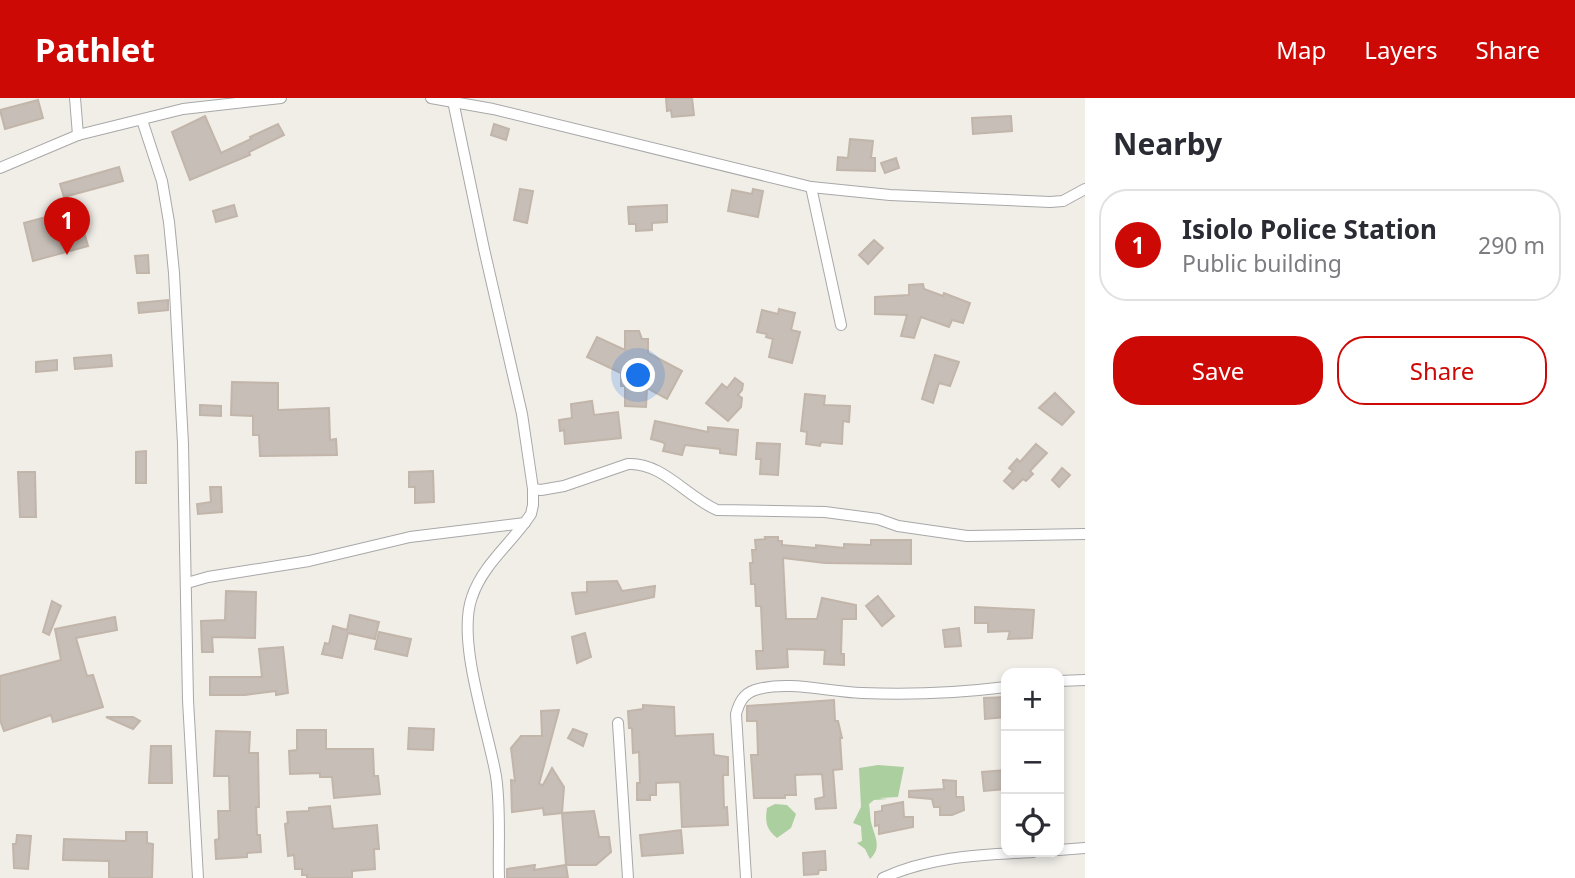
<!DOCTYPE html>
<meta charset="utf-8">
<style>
body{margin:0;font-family:"Noto Sans",sans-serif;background:#f7f7f7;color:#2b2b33}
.controls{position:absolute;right:21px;bottom:21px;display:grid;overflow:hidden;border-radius:14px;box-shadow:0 4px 10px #0003}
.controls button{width:63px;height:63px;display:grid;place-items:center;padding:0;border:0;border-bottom:2px solid #e1e1e2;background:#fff;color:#2b2b33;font:35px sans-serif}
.you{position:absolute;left:639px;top:278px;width:24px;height:24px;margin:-18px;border:5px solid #fff;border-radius:50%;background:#1a73e8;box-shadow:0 0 0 10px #1a73e833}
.badge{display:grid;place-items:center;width:46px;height:46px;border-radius:50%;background:#cd0905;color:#fff;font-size:23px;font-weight:700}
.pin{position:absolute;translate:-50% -58px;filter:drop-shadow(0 2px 4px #0008)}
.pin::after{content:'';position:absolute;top:37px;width:24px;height:21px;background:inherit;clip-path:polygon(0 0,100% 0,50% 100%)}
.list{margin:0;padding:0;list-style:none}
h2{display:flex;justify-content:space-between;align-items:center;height:91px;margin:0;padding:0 28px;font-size:30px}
h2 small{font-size:23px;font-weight:400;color:#7c7c81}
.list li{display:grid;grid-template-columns:46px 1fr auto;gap:21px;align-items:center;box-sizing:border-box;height:112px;margin:0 14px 14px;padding:0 14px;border:2px solid #e1e1e2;border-radius:28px}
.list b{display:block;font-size:26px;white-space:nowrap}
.list p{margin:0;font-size:23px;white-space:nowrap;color:#7c7c81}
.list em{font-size:23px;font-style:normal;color:#7c7c81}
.actions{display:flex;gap:14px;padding:21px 28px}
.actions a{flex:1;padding:16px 0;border:2px solid #cd0905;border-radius:28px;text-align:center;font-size:24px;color:#cd0905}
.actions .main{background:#cd0905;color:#fff}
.icon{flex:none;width:38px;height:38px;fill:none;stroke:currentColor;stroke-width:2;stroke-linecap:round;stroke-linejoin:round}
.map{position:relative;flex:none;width:1085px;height:780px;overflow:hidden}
header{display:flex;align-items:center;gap:42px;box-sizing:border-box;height:98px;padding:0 35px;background:#cd0905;color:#fff}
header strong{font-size:33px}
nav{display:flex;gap:38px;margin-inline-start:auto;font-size:24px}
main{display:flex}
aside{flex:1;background:#fff}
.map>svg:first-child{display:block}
.forest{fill:#abcf9e}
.building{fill:#c6beb7;stroke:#c2b5aa;stroke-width:2}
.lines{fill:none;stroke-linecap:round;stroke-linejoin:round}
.minor-casing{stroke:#a8a8a8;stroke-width:12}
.minor{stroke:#fff;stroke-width:10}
</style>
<header>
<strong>Pathlet</strong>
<nav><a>Map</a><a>Layers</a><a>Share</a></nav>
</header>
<main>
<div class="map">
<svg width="1085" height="780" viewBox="0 0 1085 780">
<rect width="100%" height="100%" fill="#f1eee8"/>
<g class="forest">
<path d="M878,667L904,669L898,699L879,700L888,701L874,702L869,706C870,712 870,718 871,724C874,738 883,749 870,761L865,751L857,745L862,743L861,728L853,725L861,709L859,670Z"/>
<path d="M775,706L787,707L796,716L791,730L777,740C766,731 765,724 767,710Z"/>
</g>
<g class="building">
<path d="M666,0H692L694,17L672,19L671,12L667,13Z"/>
<path d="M38,2L43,20L5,31L0,12Z"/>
<path d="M205,18L221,55L251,41L250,39L278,26L284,37L249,54L250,57L190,82L172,34Z"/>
<path d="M1011,18L1012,33L973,36L972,20Z"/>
<path d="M494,26L509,31L506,42L491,37Z"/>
<path d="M850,41L873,43L871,60H875V73L837,72L838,59L848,60Z"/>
<path d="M896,60L899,70L885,75L881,65Z"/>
<path d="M119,69L123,83L64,99L60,86Z"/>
<path d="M520,91L533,93L527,125L514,122Z"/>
<path d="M753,91L763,93L758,119L728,113L732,92L752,96Z"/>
<path d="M234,107L237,118L216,124L213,113Z"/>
<path d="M667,107V124L652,125V132L636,133V126H629L628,109Z"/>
<path d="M76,111L82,135L84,134L88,148L33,163L24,125Z"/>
<path d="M874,142L883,150L868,166L859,157Z"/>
<path d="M148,157L149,175H137L135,158Z"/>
<path d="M923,186L924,191L943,198L944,195L970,205L963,225L952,222L949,229L921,219L914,240L901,238L907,217L875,216V199L909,197V187Z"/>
<path d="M168,202V212L139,215L138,205Z"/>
<path d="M779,211L795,215L791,232L800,234L792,265L769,259L773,241L766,239L767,236L757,234L762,212L778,216Z"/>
<path d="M625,233H639L642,241H648V255L682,273L667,301L647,290L646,309L625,308V288H621V275L587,259L597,239L625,252Z"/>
<path d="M111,257L112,268L75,271L74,260Z"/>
<path d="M935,257L959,264L950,288L939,285L933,305L922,301Z"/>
<path d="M57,262V272L36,274V264Z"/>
<path d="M735,280L743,286L742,292L738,297L742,300L741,309L728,323L706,305L722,286L727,290Z"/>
<path d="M232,284L278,285V312L329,310L330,342L336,341L337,357L260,358L259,337H253V318L231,317Z"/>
<path d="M1055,295L1074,314L1062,327L1039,310Z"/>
<path d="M805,296L825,298L824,307L850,308L849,324L843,323L842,346L821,344L820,348L806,346L807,334L801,333Z"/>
<path d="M592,303L594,317L618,314L621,340L565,346L564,332L560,333L559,322L572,320L571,306Z"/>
<path d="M200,307L221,308V318L200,317Z"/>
<path d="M655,323L708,334V329L738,332L736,357L720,355V351L685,347L682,357L663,353L665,346L662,344L651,341Z"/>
<path d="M757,345L780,346L778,377L760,376L761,361H756Z"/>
<path d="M1036,346L1047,355L1030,373L1033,376L1026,383L1023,381L1013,391L1004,383L1013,373L1009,370L1017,361L1020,364Z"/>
<path d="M146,353V385H136V354Z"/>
<path d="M1062,370L1070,377L1059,389L1052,382Z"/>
<path d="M433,373L434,404L415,405V389H409V374Z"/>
<path d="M18,374H35L36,419H20Z"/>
<path d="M210,389H221L222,414L198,416L197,406L211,404Z"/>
<path d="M765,439H778V443H782V447L816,450V447L844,450V446L871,447V442H911V466L825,465L783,460L786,521H817L822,500L856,507V521H842L841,556H844V567L824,566L825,552L787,551L788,569L757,571L756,553H763L761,508H756L755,486H751L750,465H753L752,452H756L755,442L766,441Z"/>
<path d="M617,483L622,493L655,488L654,499L576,516L572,495L587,494V484Z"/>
<path d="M226,493L256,494L255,540L212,539L213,554H202L201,523L225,522Z"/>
<path d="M878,498L894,518L882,528L866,508Z"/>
<path d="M52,503L61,508L49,537L43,534Z"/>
<path d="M975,509L1034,512L1032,540L1008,541L1010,533L988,534V525H975Z"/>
<path d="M350,517L379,524L375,541L348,535L342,560L322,556L325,545L329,546L333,528L347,532Z"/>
<path d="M115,519L117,532L76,540L87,578L93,577L103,609L53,624L51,617L4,633L0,622V578L61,562L55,531Z"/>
<path d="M959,530L961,548L945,549L943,532Z"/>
<path d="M379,534L411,541L407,558L375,551Z"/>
<path d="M585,535L591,559L577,565L572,539Z"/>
<path d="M283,549L288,595L276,597V593L245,597H210V579H262L259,551Z"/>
<path d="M1006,599V619L985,621L984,600Z"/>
<path d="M834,602L835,623H838L842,640H840L842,671L833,672L836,710L816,711L815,701L824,699L822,676L795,677L796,697H785V700H754L751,657H758L757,623H747V608Z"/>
<path d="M643,607L674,609L675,638L713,636L714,657L728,659V677H723L724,710L727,709L728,727L682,729L680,684L656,685V697H650V702H637V685H640L639,654L633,655L632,630H629L628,613L643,611Z"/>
<path d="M559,612L539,686L543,687L552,670L564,689L562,715L544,717L543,710L512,714L511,682L515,683L511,650L521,638H542L541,613Z"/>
<path d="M106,619H133L140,623L133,631Z"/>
<path d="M409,630L434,631L433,652L408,651Z"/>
<path d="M573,631L587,636L583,648L568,640Z"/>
<path d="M297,632H326V651H373L374,678H378L380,696L334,700L332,679H320V675L290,676L289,653L297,652Z"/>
<path d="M216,633L250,634L249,655H258L259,709H256L257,737H260L261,754L247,755V759L216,761L215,742L219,741L218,713H230L229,678H214Z"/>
<path d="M151,648H171L172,685H149Z"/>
<path d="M1006,672V691L984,693L982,674Z"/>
<path d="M943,682L956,683V699H963L964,712L952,717H940V709H934L932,701L909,699V693L944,691Z"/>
<path d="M903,704L904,719H913V729L879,736V727L875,728V714L882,713V708Z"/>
<path d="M330,708L333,731L377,727L379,751H374L375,771L352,773V780H307V777H302V771H295L294,757L288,758L285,726L288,725L287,714L309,713V710Z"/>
<path d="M594,713L599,739H609L611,754L596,767H566L562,715Z"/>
<path d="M681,732L683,755L642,758L640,737Z"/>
<path d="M126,734H147V745L153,746L152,780H109V763L63,762L64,741L126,743Z"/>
<path d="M17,737L31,738L28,771L14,770L13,746H16Z"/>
<path d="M825,753L826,772H819L818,776L804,777L803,755Z"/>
<path d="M535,767L534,772L566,767L568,780H507V771Z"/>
</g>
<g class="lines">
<defs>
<g id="minor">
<path d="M75,0L78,37"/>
<path d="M431,0L493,11L811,89L890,97L1050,104L1063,103L1085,91"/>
<path d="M453,3L484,151L522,316L533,391V407L531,416C512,445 483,466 472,499C456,543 488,631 496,678C501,711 498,747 499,780"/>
<path d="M142,22L162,83L169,124L174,175L183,346L188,602L198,780"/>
<path d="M0,70L78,37L183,11L281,0"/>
<path d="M811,89L841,227"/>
<path d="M533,391L541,392L564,388L628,366C662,364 687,399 717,412L825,414L878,421L898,428L967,438L1085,436"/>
<path d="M187,485L208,479L309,463L410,439L525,425"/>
<path d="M1059,583L1085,582"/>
<path d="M618,625L628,780"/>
<path d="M1059,752L1085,750"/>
<path d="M746,780L736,616C739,605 743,596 755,592C788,582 828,594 862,595C910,597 958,595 1006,589"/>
<path d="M883,780C931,758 981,757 1033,754"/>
</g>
</defs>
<use href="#minor" class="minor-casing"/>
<use href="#minor" class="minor"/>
</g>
</svg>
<div class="controls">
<button>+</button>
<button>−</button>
<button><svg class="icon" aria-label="locate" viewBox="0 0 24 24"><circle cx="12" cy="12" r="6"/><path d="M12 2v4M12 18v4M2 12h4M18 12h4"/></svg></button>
</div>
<div class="you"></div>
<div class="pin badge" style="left:67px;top:157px">1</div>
</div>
<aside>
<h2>Nearby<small></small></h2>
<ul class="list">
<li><span class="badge">1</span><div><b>Isiolo Police Station</b><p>Public building</p></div><em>290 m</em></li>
</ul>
<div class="actions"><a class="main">Save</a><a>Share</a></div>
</aside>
</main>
